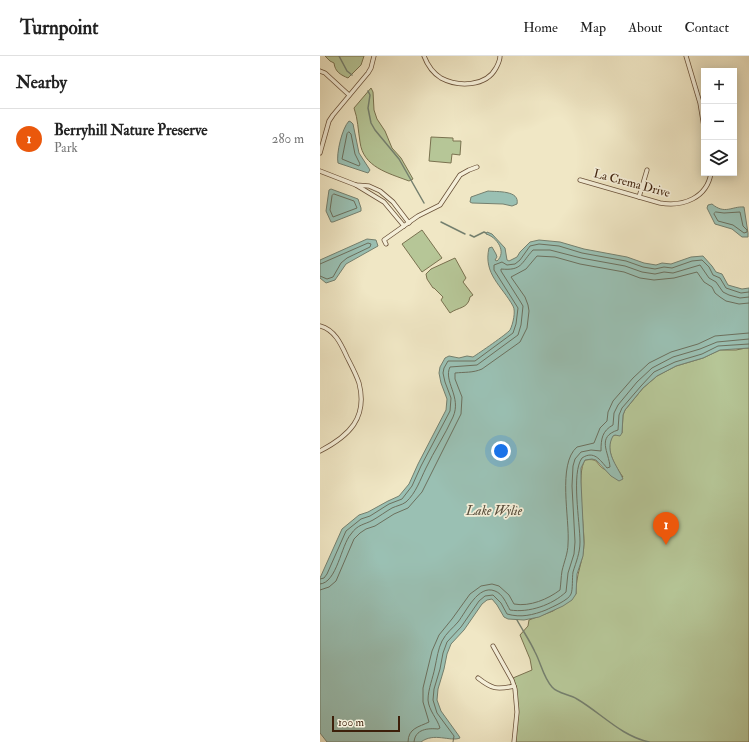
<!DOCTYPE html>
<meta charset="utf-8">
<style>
body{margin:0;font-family:"IM FELL Double Pica",serif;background:#f6f6f6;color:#222}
.controls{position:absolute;right:12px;top:12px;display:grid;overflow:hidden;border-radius:0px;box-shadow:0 2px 10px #0003}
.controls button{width:36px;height:36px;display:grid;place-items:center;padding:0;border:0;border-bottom:1px solid #e0e0e0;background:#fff;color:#222;font:20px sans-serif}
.scale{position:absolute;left:12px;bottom:10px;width:68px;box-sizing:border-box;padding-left:4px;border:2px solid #3d1f0a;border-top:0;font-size:11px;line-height:14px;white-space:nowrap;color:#3d1f0a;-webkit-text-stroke:3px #f5efd9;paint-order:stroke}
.you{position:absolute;left:181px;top:395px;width:14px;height:14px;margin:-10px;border:3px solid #fff;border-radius:50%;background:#1a73e8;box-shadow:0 0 0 6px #1a73e833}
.badge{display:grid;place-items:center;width:26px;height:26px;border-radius:50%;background:#ea580c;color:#fff;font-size:13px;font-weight:700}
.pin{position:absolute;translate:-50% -33px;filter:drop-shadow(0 1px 2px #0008)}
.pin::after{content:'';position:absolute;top:21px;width:14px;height:12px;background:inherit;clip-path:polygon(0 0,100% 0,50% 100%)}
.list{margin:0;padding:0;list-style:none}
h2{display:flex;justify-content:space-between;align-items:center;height:52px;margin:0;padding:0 16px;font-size:17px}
h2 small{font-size:13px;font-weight:400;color:#767676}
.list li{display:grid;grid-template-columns:26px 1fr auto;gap:12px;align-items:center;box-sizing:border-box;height:60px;padding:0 16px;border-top:1px solid #e0e0e0}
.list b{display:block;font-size:15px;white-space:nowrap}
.list p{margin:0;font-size:13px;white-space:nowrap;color:#767676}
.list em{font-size:13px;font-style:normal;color:#767676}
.icon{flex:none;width:22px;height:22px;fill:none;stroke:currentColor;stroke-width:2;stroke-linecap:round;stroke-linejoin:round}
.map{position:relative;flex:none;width:429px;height:686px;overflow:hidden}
header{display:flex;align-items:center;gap:24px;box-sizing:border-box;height:56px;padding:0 20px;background:#fff;border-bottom:1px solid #e0e0e0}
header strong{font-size:19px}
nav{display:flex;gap:22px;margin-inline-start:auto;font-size:14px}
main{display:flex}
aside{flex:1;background:#fff}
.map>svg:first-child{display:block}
.green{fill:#b6c697;stroke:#7a7250}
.water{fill:#9ac0b3;stroke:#75806f}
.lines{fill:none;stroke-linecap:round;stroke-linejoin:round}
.shore{stroke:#6c705e;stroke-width:1}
.stream{stroke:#75806f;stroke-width:1.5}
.street-casing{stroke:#6a5139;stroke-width:5}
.street{stroke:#f5efd9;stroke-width:3.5}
.labels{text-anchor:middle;stroke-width:3.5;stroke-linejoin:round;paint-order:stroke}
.street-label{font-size:12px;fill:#3d1f0a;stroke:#f5efd9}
.water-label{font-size:13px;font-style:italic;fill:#594f3d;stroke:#f5efd9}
</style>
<header>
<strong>Turnpoint</strong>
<nav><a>Home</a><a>Map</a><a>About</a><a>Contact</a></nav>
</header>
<main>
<aside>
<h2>Nearby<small></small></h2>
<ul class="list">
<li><span class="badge">1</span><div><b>Berryhill Nature Preserve</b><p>Park</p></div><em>280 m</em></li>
</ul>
</aside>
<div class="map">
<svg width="429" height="686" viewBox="0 0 429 686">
<rect width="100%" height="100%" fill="#f0e7c5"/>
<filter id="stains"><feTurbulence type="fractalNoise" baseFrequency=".005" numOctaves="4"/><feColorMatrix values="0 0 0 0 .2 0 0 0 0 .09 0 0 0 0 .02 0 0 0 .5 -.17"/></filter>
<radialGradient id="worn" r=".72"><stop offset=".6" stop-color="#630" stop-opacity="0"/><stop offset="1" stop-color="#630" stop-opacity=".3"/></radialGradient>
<g class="green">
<path d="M5,0H44L41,9L28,22C21,19 15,16 14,7L10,5Z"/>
<path d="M51,32L53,36L54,54L57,63L65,75L72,92L81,102L93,123L89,125C68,117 43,111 40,86C38,74 38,63 34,52Z"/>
<path d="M111,81L133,82V85H141L140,99L132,98L131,107L109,105Z"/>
<path d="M102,174L122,202L102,216L82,188Z"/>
<path d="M135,202L146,222L143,226L153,239L150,241C148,253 138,251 130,257L121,244L123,241L114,232H113L107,223L106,218L111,213Z"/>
<path d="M426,292H429V686H195L196,630L193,622L212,614L210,603L200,579L208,570L209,564L233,555L256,538C255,520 264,504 264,486C264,468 256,417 265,404C280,402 275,408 284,413C290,416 297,419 303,421C295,410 285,394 292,380L302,377L303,359L305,354L323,332L337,320L356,310L383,302L400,294H416Z"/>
</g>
<g class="water">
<path d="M29,65L31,66L33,68L39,97L50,114L48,117L18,107C16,98 22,72 29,65Z"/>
<path d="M11,133L38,143L41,152V155L13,166H11L6,155L9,134Z"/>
<path d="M168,135C177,136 200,134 197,148L192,150L183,148L152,147L150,146L151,141Z"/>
<path d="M388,149L392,148C405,159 412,150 424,151L428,177V181H422L412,173L395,168L387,152Z"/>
<path d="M167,176L172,178L185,192L187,204L189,205L197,201L200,196L210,186L219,184L240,186L264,193L307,201L324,207L336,209L342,207L351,208L371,201L383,200L392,210L396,216L402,218L408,229L422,233L429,232V292L400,294L383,302L356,310L337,320L323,332L305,354L303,359L302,377L300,380L295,379L293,380C284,396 297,409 303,423L299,425L291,420L276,404L272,403L265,404L261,412V426L264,488L263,500L257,518L256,538L252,544L243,550L219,561L204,564L188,563L184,561L177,549L172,543L167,544L162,548L144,574L131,588L127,598L124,613L118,633L117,644L121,655L139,680L140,682C130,686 114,676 101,686H7L0,677V522L22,473L39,459L48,456L68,445L79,440L89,428L98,408L126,354L127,343L121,327L119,317L120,311L125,302L129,300L139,302L147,300L153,301C159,297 187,278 190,274C193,268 196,255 193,250C182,230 163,218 169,192L172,191L176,198L177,201L175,204L177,205C187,196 177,181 166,178Z"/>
<path d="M47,183L56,184L58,190L26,208L15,224L6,227L0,222V204Z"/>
</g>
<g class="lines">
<g class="shore">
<path d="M29,76L31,78L35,98L40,108L39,110L22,103L27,78Z"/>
<path d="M14,138L34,145L37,152L13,161L10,154L12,140Z"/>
<path d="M396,156L404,157L420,156L423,170L427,174V176L424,177L413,169L398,165L394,158Z"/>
<path d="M0,208L48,187L51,188L50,191L27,202L21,207L13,221L7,223L0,220"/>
<path d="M0,523L4,522L7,518L26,475L41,463L50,460L69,448L82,443L92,430L101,410L130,355L131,342L125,326L123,317L124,312L128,305H155L193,277L196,268L198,252L174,214V209L182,206L187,209L195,208L200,204L210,190L219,188L239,190L262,197L306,205L323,211L335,213L344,211L352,212L372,205L382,204L389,211L393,219L400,222L406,232L421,237L429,236"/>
<path d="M0,528C17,527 21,489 31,478C38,468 44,469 53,464C60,460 65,456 72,452C76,450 82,449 86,446C96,437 100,424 106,412C114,395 125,379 133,361C142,341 123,325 130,311L157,309L198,279L201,269L203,250L200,245L181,215V213C202,215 201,207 213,194H230L261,202L305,210L322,216L335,218L344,216L353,217L380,209L389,222L396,226L403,236L409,239L420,242L429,241"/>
<path d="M0,534L9,531L16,525L34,483L40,477L46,473L55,470L74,458L88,452L102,436L141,358L142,341L135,323V317C144,316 153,317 162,313L200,286L207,272L209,255L208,249L205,241L191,221L206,213L217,200L235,201L260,208L304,216L320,222L334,224L354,222L377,216L384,226L392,231L395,237L400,241L406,245L419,248L429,247"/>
<path d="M88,686C88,672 99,671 109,666L103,646V632L112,595L119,579L132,563L150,538L161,530L172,528L179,530L189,539L194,548C210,551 228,543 240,534C241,527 241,521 242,515C244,506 248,497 248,488C250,463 237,408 257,391L274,387L280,372L287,365L288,356L293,345L313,322L329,307L351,296L378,288L395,280L429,277"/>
<path d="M94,686C95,673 108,672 118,673L120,672C117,662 109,655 108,644C108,633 113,622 115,611C117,602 118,593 122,585C126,577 133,572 138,566C146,556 158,528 175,535C183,538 186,547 190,554C209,557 232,549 246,536L248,517L254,498L255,486L252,430L253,410L255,403L261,396L271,394L281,395C281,383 282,375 293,369L294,357L298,349L317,326L332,312L353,301L380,293L397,286L429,283"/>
<path d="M133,686L134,680L117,657L113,644L114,633L120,613L123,597L127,586L141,571L159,545L165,540L173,539L181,547L187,558C201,562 213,559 226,554C232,551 249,544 251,538C253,533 252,522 253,516C256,506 260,497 260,486C260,466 251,417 262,402C274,394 280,404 287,412L290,411C289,396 276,381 298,374L299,359L302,352L321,330L334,316L355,306L382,298L398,290L429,288"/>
</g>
<g class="stream">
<path d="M19,0L27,15L32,19"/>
<path d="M48,35L50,39L48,52L51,67L55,74L79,103L104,147"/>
<path d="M121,166L145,178"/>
<path d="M150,179L154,181L164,176L166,177"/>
<path d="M197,564C203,575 210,585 215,596C221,607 223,621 232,631C238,638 249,638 257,643C281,657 301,680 329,686"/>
</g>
<defs>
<g id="street">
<path d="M104,0C107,8 113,17 121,22C138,31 166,31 176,12C178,8 180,5 180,0"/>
<path d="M366,0L380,47L384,71"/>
<path d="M0,15L5,17L29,39"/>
<path d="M0,97L9,65L13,59L48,17L51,12L54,0"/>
<path d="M0,115L36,129L49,130L60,135L73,146L89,167"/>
<path d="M260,124L340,147C363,151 387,142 391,117"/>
<path d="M36,129L64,146L84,170"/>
<path d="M319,141L327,114"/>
<path d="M66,188L64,184L98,160L120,149L140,119L149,114L157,111"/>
<path d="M0,270C15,274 21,288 27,301C31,309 36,318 39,327C48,362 29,380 0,395"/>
<path d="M173,590L192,624L195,633L197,656L194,686"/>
<path d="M158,622C172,633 177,634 194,630"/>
</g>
</defs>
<use href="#street" class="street-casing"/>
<use href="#street" class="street"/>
</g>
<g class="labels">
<g class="street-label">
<text transform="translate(312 127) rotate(15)" y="4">La Crema Drive</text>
</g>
<g class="water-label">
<text x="174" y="459">Lake Wylie</text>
</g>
</g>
<rect width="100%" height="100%" filter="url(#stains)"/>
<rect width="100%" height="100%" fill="url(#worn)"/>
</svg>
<div class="controls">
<button>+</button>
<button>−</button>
<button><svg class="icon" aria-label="layers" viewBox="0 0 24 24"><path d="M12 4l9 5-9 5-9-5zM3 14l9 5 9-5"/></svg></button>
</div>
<div class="scale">100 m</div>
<div class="you"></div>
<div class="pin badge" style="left:346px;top:489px">1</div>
</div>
</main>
